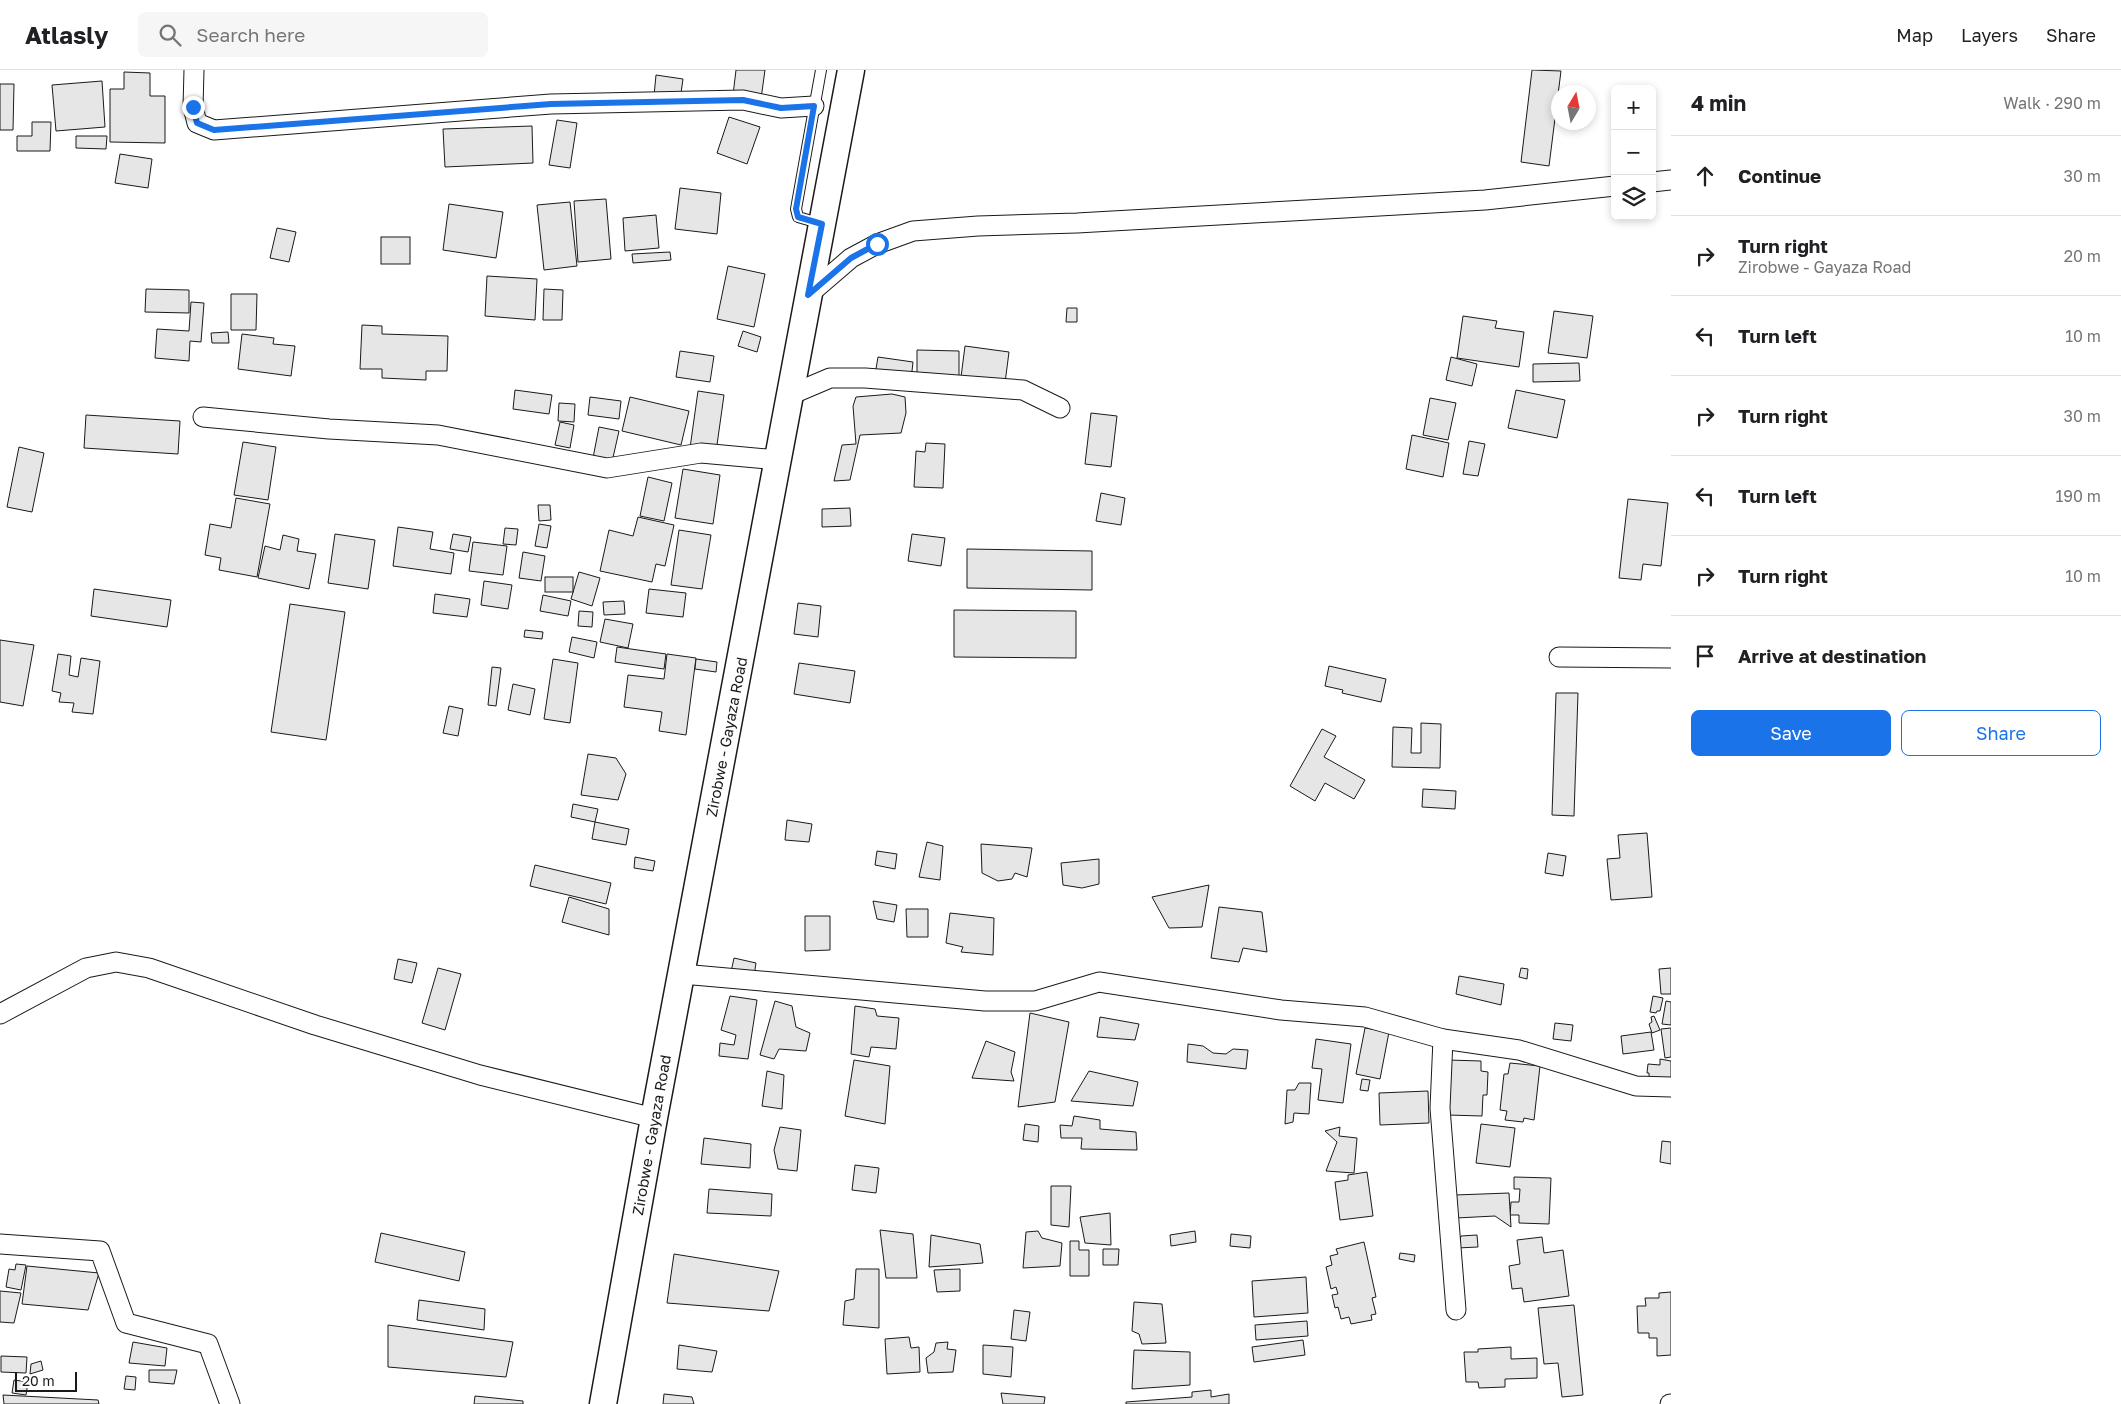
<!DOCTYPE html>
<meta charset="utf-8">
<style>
body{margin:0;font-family:"Golos Text",sans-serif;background:#f6f6f6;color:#202124}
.controls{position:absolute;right:15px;top:15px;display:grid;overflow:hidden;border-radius:8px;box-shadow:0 2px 8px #0003}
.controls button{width:45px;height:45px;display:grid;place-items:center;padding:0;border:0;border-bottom:1px solid #e0e0e0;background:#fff;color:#202124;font:25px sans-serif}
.compass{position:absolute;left:1551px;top:15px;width:45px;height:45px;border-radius:50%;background:#fff;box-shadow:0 2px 8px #0003;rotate:10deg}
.scale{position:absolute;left:15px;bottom:12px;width:62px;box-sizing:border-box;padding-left:5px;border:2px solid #1a1a1a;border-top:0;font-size:14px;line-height:18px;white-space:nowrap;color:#1a1a1a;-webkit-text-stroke:4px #fff;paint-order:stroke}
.stop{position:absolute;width:15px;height:15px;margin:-11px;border:4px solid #1a73e8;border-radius:50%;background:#fff}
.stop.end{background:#1a73e8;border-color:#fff;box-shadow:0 1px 5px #0008}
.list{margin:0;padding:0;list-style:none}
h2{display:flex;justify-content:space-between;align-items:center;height:65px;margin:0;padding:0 20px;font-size:21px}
h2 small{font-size:16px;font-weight:400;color:#757577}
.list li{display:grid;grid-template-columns:32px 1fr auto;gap:15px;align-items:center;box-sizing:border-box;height:80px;padding:0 20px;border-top:1px solid #e0e0e0}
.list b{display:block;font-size:19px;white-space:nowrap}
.list p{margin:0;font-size:16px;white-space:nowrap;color:#757577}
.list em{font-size:16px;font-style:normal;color:#757577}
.actions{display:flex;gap:10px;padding:15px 20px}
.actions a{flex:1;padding:11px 0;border:1px solid #1a73e8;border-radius:8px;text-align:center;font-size:18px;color:#1a73e8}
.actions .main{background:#1a73e8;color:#fff}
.icon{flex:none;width:28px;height:28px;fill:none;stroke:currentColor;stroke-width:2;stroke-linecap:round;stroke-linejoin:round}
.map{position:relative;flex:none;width:1671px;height:1334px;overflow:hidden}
header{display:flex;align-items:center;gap:30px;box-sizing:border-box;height:70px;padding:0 25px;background:#fff;border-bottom:1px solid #e0e0e0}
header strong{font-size:24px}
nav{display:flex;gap:28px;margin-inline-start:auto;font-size:18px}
.search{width:350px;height:45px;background:#f6f6f6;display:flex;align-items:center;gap:12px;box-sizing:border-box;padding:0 18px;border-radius:8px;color:#757577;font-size:19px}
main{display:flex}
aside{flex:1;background:#fff}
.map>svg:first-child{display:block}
.building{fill:#e6e6e6;stroke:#1a1a1a}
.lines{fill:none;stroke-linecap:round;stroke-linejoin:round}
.lane-casing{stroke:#1a1a1a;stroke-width:12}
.street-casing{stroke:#1a1a1a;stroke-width:21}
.secondary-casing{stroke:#1a1a1a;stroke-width:29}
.lane{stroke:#fff;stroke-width:10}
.street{stroke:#fff;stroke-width:19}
.secondary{stroke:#fff;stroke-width:26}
.route{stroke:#1a73e8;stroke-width:6}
.labels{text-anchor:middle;stroke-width:4;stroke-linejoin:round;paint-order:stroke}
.street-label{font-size:15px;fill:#1a1a1a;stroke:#fff}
</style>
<header>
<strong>Atlasly</strong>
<div class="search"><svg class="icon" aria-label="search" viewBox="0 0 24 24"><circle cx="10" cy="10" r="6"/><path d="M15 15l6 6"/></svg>Search here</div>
<nav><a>Map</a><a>Layers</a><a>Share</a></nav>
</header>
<main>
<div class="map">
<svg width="1671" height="1334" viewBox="0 0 1671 1334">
<rect width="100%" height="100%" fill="#fff"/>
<g class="building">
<path d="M736,0H765L761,29L733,25Z"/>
<path d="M1532,0L1561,1L1549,96L1521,92Z"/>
<path d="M124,2L150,3V26H165V73L110,72V19H124Z"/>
<path d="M656,5L683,9L680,30L654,26Z"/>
<path d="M102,11L105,57L56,61L52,15Z"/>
<path d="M0,14H14L13,60H0Z"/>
<path d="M729,47L760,57L747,94L717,83Z"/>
<path d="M557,50L577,53L570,98L549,95Z"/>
<path d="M32,52H51L50,81H17V66H32Z"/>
<path d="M532,56L533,93L445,97L443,59Z"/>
<path d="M76,66H107L106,79L76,78Z"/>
<path d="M120,84L152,89L148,118L115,113Z"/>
<path d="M680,118L721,123L717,164L675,159Z"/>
<path d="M606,129L611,189L578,192L574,131Z"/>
<path d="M570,132L577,196L544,200L537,135Z"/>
<path d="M449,134L503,142L496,188L443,180Z"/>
<path d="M656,145L659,178L625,181L623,148Z"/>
<path d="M277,158L296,162L289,192L270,188Z"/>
<rect x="381" y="167" width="29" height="27"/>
<path d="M670,182L671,190L633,193L632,184Z"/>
<path d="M728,196L765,204L754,257L717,249Z"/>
<path d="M487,206L537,209L535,250L485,246Z"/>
<path d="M146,219L189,220V243L145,242Z"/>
<path d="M544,219L563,220L562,250H543Z"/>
<path d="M231,224H257L256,260H231Z"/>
<path d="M191,232L204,233L201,272L190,271L189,291L155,288L157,259L189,261Z"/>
<path d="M1067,238H1077V252H1066Z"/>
<path d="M1554,241L1593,246L1587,288L1548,283Z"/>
<path d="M1463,246L1497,251L1495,258L1524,262L1519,297L1457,288Z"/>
<path d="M362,255L382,256V264L448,266L447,301H426V310L382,308V299H360Z"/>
<path d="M743,261L761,267L757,282L738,276Z"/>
<path d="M228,262L229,273H212L211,263Z"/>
<path d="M242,264L274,268L273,274L295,276L291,306L238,299Z"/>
<path d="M965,276L1009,282L1005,313L961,307Z"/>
<path d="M917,280L959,281V307L917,306Z"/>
<path d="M680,281L714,286L710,312L676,307Z"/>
<path d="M878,287L913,292L911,310L875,305Z"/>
<path d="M1451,287L1477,294L1472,316L1446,310Z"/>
<path d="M1579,293L1580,311L1533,312V294Z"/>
<path d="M515,320L552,325L549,344L513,339Z"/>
<path d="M1516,320L1565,330L1557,368L1508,358Z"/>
<path d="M698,321L724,325L716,382L690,378Z"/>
<path d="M892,324L905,327L906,343L901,363L860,365L850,410L834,411L842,375L856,374L853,336L856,327Z"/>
<path d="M590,327L621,331L619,349L588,345Z"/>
<path d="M630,327L689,341L681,375L622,361Z"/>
<path d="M1430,328L1456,333L1448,370L1423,365Z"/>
<path d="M559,333L575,334L574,352L558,351Z"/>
<path d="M1091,343L1117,346L1111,397L1085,394Z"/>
<path d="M86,345L180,351L178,384L84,378Z"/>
<path d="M560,352L574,355L570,378L555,375Z"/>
<path d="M599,357L619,361L612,392L593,388Z"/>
<path d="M1412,365L1449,373L1443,407L1406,399Z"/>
<path d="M1469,371L1485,374L1478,406L1463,404Z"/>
<path d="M243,372L276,377L268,430L234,425Z"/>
<path d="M926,373L945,374L943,418L914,417L916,381L925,382Z"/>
<path d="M19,377L44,383L32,442L7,437Z"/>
<path d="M683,399L720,405L713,454L675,448Z"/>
<path d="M648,407L672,413L664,451L640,446Z"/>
<path d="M1101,423L1125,428L1121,455L1096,451Z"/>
<path d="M236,428L270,434L257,507L219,500L221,488L205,485L210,454L231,458Z"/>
<path d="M1628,429L1668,433L1661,496L1643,494L1641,510L1619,508Z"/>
<path d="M538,435H550L551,450L539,451Z"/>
<path d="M850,438L851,456L822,457V439Z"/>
<path d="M638,447L674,455L665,496L656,494L652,512L600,501L609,460L633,466Z"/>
<path d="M539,454L551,456L547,478L535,476Z"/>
<path d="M398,457L433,462L430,479L454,483L451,504L393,496Z"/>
<path d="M505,458L518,459L516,475L503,474Z"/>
<path d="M679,460L711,465L702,519L671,515Z"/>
<path d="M335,464L375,470L368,519L328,513Z"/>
<path d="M453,464L471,467L468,482L450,479Z"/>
<path d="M912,464L945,468L941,496L908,491Z"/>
<path d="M283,465L299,469L297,481L316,484L309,519L258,508L265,476L280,480Z"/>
<path d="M473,472L507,476L503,505L469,501Z"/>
<path d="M967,479L1092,481V520L967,518Z"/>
<path d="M523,482L545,486L541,511L519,508Z"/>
<path d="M579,502L600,508L592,536L571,529Z"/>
<rect x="545" y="507" width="28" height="15"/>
<path d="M484,511L512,515L508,539L481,535Z"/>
<path d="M94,519L171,530L167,557L91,546Z"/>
<path d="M649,519L686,523L683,547L646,543Z"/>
<path d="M435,524L470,529L467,547L433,543Z"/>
<path d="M543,525L571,531L568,546L540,541Z"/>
<path d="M624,531L625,544L604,545L603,532Z"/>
<path d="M798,533L821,536L818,567L794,564Z"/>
<path d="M290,534L345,542L326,670L271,662Z"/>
<path d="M954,540L1076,541V588L954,587Z"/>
<path d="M579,541L593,542L592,557L578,556Z"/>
<path d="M605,549L633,554L628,578L600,572Z"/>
<path d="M525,560L543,562L542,569L524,567Z"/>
<path d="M572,567L597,572L594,588L569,582Z"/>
<path d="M0,570L34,575L23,636L0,632Z"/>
<path d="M617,577L666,584L664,599L615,592Z"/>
<path d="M58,584L71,586L69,605L78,607L81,588L100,591L93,644L72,642L74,633L59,632L61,623L52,621Z"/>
<path d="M667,584L696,588L686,665L659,661L662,642L624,637L628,605L664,609Z"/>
<path d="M553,589L578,593L570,653L544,649Z"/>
<path d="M696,589L717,592L716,602L695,599Z"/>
<path d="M799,593L855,601L850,633L794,624Z"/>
<path d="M1329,596L1386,609L1381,632L1342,623L1343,620L1325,616Z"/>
<path d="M492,597L501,598L496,636L488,635Z"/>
<path d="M513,614L535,619L530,645L508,640Z"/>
<path d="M1556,623H1578L1574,746L1552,745Z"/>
<path d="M449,636L463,639L458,666L443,663Z"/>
<path d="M1421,653L1441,654L1440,698L1392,697L1393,657L1412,658L1411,683H1421Z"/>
<path d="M1322,659L1336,666L1324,687L1365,710L1354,729L1325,713L1315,731L1290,716Z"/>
<path d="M588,684L616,688L626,704L618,730L581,725Z"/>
<path d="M1423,719L1456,721L1455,739L1422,737Z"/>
<path d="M573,734L598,739L595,752L571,747Z"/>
<path d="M787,750L812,754L809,772L785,770Z"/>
<path d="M595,752L629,759L626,775L592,769Z"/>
<path d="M1647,763L1652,827L1611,830L1607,789L1620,788L1618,765Z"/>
<path d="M927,772L943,776L940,810L919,807Z"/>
<path d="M981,774L1032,778L1027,807L1015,803L1012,809L998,811L982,803Z"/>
<path d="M877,781L897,784L895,799L875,795Z"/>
<path d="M1548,783L1566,786L1563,806L1545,803Z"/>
<path d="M635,787L655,791L653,801L634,798Z"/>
<path d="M1099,789V814L1082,818L1063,815L1061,793Z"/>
<path d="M535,795L611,813L606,834L530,816Z"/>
<path d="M1209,815L1202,857L1169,858L1152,827Z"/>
<path d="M569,827L609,839V865L562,852Z"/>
<path d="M873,831L897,835L894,852L877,849Z"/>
<path d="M1219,837L1262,842L1267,882L1243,878L1239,892L1211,888Z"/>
<path d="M906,839H928V867H907Z"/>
<path d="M950,843L994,848L993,885L961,882L963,877L946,873Z"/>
<path d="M805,846H830V880L805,881Z"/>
<path d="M734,888L756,893L754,906L731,902Z"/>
<path d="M398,889L417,893L412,913L394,909Z"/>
<path d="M438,898L461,904L445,960L422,953Z"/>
<path d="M1521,898L1528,899L1527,909L1519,907Z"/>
<path d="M1671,898V924H1661L1659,899Z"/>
<path d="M1459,906L1504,914L1501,935L1456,924Z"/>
<path d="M730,926L757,930L748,989L719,986L720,973L734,975L736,965L721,960Z"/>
<path d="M1653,926L1663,928L1660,941H1657L1656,943L1650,942Z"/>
<path d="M775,931L792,936L796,957L810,963L806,981L779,979L774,989L760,985Z"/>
<path d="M1666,931L1671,932V955L1662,954Z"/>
<path d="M855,936L875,939L877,946L899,948L896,979L871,977L869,987L851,984Z"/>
<path d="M1030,943L1069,952L1055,1032L1018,1037Z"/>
<path d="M1654,946L1660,960L1652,963L1649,954L1652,952L1651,947Z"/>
<path d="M1100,947L1139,954L1135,970L1097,967Z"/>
<path d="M1555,953L1573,955L1571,971L1553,969Z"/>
<path d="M1365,958L1389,962L1380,1009L1356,1004Z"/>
<path d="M1671,958V987L1665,988L1661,959Z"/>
<path d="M1651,962L1654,980L1623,984L1621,966Z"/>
<path d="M1316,969L1351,974L1343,1033L1318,1030L1322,999L1312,998Z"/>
<path d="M986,971L1015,982L1011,1002L1014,1011L972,1008Z"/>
<path d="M1188,974L1203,976L1213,983L1226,984L1233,979L1248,980L1246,999L1187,992Z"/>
<path d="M1660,989L1671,991V1010L1649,1007V1003H1647L1648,994L1660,995Z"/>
<path d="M854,990L890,996L885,1054L845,1046Z"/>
<path d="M1448,990L1481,991V1001L1488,1002L1487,1025H1483L1482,1046L1447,1045Z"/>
<path d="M1510,993L1540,996L1534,1050L1524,1048L1523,1052L1505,1050L1507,1041L1500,1040L1504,1004H1508Z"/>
<path d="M767,1001L784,1005L782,1039L762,1036Z"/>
<path d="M1089,1001L1138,1012L1133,1036L1071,1031Z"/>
<path d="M1362,1009L1370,1010L1368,1021L1360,1020Z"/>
<path d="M1299,1013H1311L1309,1044L1294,1043L1293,1052L1285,1054L1287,1020H1295Z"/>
<path d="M1428,1021L1429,1053L1380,1055L1379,1023Z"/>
<path d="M1074,1046L1100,1050V1059L1136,1062L1137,1080L1081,1079L1082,1068H1061L1060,1055L1072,1056Z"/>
<path d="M1025,1054L1039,1056L1038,1072L1023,1070Z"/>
<path d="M1481,1054L1515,1058L1510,1097L1476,1093Z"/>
<path d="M780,1057L801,1060L797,1101L778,1099L774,1080Z"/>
<path d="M1340,1057L1339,1066L1357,1068L1354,1103L1326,1101L1337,1072L1325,1061Z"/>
<path d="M704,1068L751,1074L750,1098L701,1094Z"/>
<path d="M1662,1071L1671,1072V1094L1660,1092Z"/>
<path d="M855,1095L879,1098L876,1123L852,1120Z"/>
<path d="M1367,1102L1373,1146L1340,1150L1335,1112L1348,1110V1105Z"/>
<path d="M1514,1107L1551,1108L1549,1154L1519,1153V1145H1510L1511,1132H1519L1520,1119H1514Z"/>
<path d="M1051,1116H1071L1069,1157L1051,1155Z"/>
<path d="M709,1119L772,1124L771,1146L707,1143Z"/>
<path d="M1509,1123L1511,1157L1495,1146L1456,1148L1455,1125Z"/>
<path d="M1110,1143L1111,1175L1085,1173L1080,1147Z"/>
<path d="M880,1160L913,1164L917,1208H886Z"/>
<path d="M1038,1161L1042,1168L1062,1173L1060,1196L1023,1198L1026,1162Z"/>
<path d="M1195,1161L1196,1172L1171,1176L1170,1165Z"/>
<path d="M381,1163L465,1182L459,1211L375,1192Z"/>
<path d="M1231,1164L1251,1166L1250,1178L1230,1176Z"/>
<path d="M931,1165L980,1174L983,1193L929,1197Z"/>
<path d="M1477,1165L1478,1177L1457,1178L1461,1166Z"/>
<path d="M1542,1167L1544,1183L1563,1180L1569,1226L1524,1232L1522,1218L1512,1219L1509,1196L1520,1194L1517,1170Z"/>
<path d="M1070,1171H1079V1180H1089V1206H1070Z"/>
<path d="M1364,1172L1376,1227L1372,1228L1376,1244L1371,1245L1372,1250L1351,1254L1349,1247L1341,1249L1338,1237L1335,1238L1332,1225L1338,1224L1336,1217L1331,1219L1326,1197L1332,1195L1330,1186L1338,1184L1336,1179Z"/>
<path d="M1103,1179H1119L1118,1195H1103Z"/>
<path d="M1400,1183L1415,1185L1414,1192L1399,1189Z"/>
<path d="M674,1184L779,1201L769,1241L667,1233Z"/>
<path d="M16,1194L26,1195L21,1220L6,1217L9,1199L15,1200Z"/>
<path d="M27,1196L99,1203L88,1240L22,1234Z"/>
<path d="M856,1199H879V1258L843,1255L845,1231L854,1229Z"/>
<path d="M960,1199V1221L937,1222L934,1200Z"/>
<path d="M1306,1207L1308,1243L1254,1247L1252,1211Z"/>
<path d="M0,1221L21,1223L14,1253L0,1252Z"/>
<path d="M1671,1222V1285L1657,1286V1268H1649V1263H1638L1637,1236H1646L1645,1228H1659V1223Z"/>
<path d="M419,1230L485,1239L484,1260L417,1250Z"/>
<path d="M1134,1232L1162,1234L1166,1273L1142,1274L1139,1264L1132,1261Z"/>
<path d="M1574,1235L1583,1325L1562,1327L1558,1293L1544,1294L1538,1238Z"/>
<path d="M1014,1240L1030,1242L1026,1271L1011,1269Z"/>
<path d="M1307,1251L1308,1266L1256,1270L1255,1255Z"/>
<path d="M388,1255L513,1272L506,1307L388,1297Z"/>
<path d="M909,1267L911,1278L919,1277L920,1302L887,1304L885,1269Z"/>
<path d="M1303,1270L1305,1285L1254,1292L1252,1277Z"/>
<path d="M133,1272L167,1278L165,1296L129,1293Z"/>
<path d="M948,1272L947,1279L956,1280L953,1302L928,1303L926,1288L934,1282L936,1273Z"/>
<path d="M679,1275L717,1281L712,1302L677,1299Z"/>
<path d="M983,1275L1013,1277L1011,1307L983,1304Z"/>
<path d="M1511,1277V1289L1537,1288V1308L1505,1309V1317L1479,1318L1478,1312H1466L1464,1282H1478V1279Z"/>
<path d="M1134,1280L1190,1282V1315L1132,1319Z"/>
<path d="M1,1286L27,1287L26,1303L1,1302Z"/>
<path d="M41,1291L43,1300L30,1304L31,1294Z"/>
<path d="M149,1300H177L174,1314L149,1312Z"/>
<path d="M126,1306L136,1307L135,1320L124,1319Z"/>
<path d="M14,1310L28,1312L26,1325L12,1323Z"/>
<path d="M1211,1320V1327L1229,1324V1334H1126V1332L1192,1327V1322Z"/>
<path d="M1001,1323L1045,1327L1044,1334H1003Z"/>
<path d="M664,1324L692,1327L694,1334H663Z"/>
<path d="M3,1325L98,1330L99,1334H4Z"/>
<path d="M475,1326L523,1331V1334H474Z"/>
</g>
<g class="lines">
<defs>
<path id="lane" d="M821,0L796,139L798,147L822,154"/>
<g id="street">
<path d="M194,0L193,37L197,53L214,60L551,34L743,30L781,38L814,36"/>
<path d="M1652,112L1671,110"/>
<path d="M808,225L851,188L877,174L913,161L978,156L1077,153L1485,130L1615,116"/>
<path d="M790,325L830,308H865L1023,320L1060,338"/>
<path d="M203,347L329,359L438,365L607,398L701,383L778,390"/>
<path d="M1559,587L1671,588"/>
<path d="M682,904L985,931H1035L1099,912L1281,940L1365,947L1443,969L1519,980L1636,1016L1671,1017"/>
<path d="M0,944L86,898L116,892L149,898L315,955L480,1005L654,1048"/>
<path d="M1443,969L1440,1038L1456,1240"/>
<path d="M0,1174L100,1181L126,1253L208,1274L230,1334"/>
<path d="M1670,1334H1671"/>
</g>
<path id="secondary" d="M603,1334L654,1048L851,0"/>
</defs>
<use href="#lane" class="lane-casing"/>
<use href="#street" class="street-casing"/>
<use href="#secondary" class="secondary-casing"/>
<use href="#lane" class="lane"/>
<use href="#street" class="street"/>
<use href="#secondary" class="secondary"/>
</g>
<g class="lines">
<path class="route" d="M193,37L197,53L214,60L551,34L743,30L781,38L814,36L796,139L798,147L822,154L808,225L851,188L877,174"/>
</g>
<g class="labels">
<g class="street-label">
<text transform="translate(727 667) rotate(-79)" y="5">Zirobwe - Gayaza Road</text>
<text transform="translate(652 1065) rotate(-80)" y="5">Zirobwe - Gayaza Road</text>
</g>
</g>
</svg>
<div class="controls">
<button>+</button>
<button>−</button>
<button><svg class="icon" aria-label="layers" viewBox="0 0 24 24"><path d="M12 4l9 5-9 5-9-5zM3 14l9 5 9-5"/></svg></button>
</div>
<svg class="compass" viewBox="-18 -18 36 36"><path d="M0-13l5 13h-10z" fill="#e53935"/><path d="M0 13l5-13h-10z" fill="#757577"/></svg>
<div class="scale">20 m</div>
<div class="stop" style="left:877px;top:174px"></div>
<div class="stop end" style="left:193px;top:37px"></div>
</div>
<aside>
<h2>4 min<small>Walk · 290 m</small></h2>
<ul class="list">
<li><svg class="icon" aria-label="ahead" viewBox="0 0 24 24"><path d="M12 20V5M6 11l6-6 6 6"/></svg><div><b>Continue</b></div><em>30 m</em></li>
<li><svg class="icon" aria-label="right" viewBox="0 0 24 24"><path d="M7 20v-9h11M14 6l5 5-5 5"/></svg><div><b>Turn right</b><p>Zirobwe - Gayaza Road</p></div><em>20 m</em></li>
<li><svg class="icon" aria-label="left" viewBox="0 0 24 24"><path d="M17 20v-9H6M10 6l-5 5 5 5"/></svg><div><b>Turn left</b></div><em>10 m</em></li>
<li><svg class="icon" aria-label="right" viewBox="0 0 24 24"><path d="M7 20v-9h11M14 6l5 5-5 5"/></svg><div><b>Turn right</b></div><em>30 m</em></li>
<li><svg class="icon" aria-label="left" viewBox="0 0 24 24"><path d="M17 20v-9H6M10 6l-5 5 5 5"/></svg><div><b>Turn left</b></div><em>190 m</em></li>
<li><svg class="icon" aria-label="right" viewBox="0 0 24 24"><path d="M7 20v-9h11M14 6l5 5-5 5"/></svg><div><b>Turn right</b></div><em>10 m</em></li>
<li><svg class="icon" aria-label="arrive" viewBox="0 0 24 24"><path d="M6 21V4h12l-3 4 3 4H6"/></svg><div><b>Arrive at destination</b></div></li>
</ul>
<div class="actions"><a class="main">Save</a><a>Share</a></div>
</aside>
</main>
